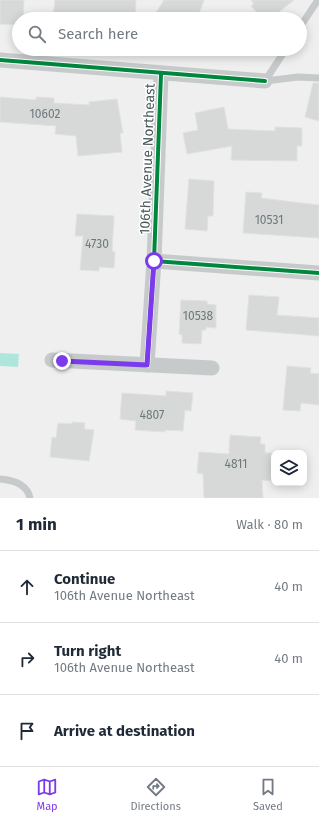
<!DOCTYPE html>
<meta charset="utf-8">
<style>
body{margin:0;font-family:"Fira Sans",sans-serif;background:#f2f2f3;color:#1f2937}
.controls{position:absolute;right:12px;bottom:12px;display:grid;overflow:hidden;border-radius:8px;box-shadow:0 2px 10px #0003}
.controls button{width:36px;height:36px;display:grid;place-items:center;padding:0;border:0;border-bottom:1px solid #e0e1e3;background:#fff;color:#1f2937;font:20px sans-serif}
.stop{position:absolute;width:12px;height:12px;margin:-9px;border:3px solid #7c3aed;border-radius:50%;background:#fff}
.stop.end{background:#7c3aed;border-color:#fff;box-shadow:0 1px 4px #0008}
.list{margin:0;padding:0;list-style:none}
h2{display:flex;justify-content:space-between;align-items:center;height:52px;margin:0;padding:0 16px;font-size:17px}
h2 small{font-size:13px;font-weight:400;color:#747a83}
.list li{display:grid;grid-template-columns:26px 1fr auto;gap:12px;align-items:center;box-sizing:border-box;height:72px;padding:0 16px;border-top:1px solid #e0e1e3}
.list b{display:block;font-size:15px;white-space:nowrap}
.list p{margin:0;font-size:13px;white-space:nowrap;color:#747a83}
.list em{font-size:13px;font-style:normal;color:#747a83}
.icon{flex:none;width:22px;height:22px;fill:none;stroke:currentColor;stroke-width:2;stroke-linecap:round;stroke-linejoin:round}
.map{position:relative;flex:none;width:319px;height:498px;overflow:hidden}
.search{position:absolute;background:#fff;box-shadow:0 2px 10px #0003;left:12px;right:12px;top:12px;height:44px;display:flex;align-items:center;gap:10px;box-sizing:border-box;padding:0 14px;border-radius:22px;color:#747a83;font-size:15px}
.sheet{height:268px;background:#fff}
nav{display:flex;justify-content:space-around;align-items:center;box-sizing:border-box;height:56px;border-top:1px solid #e0e1e3;background:#fff;font-size:11px;color:#747a83}
nav a{display:grid;justify-items:center;gap:2px}
nav .on{color:#7c3aed}
.map>svg:first-child{display:block}
.water{fill:#afe6dc}
.building{fill:#d7d8d8;stroke:#e1e1e2}
.lines{fill:none;stroke-linecap:round;stroke-linejoin:round}
.service{stroke:#c7cacb;stroke-width:7}
.minor{stroke:#c7cacb;stroke-width:15}
.cycleway-casing{stroke:#fff;stroke-width:6}
.cycleway{stroke:#00873e;stroke-width:4}
.route{stroke:#7c3aed;stroke-width:5}
.labels{text-anchor:middle;stroke-width:3;stroke-linejoin:round;paint-order:stroke}
.number-label{font-size:12px;fill:#6c797a}
.street-label{font-size:14px;fill:#48585a;stroke:#fff}
</style>
<div class="map">
<svg width="319" height="498" viewBox="0 0 319 498">
<rect width="100%" height="100%" fill="#f0efef"/>
<path class="water" d="M0,353L19,354L18,367L0,366Z"/>
<g class="building">
<path d="M0,0H24L23,19H19V25L0,24Z"/>
<path d="M55,0H136L135,19H66L67,18L53,16Z"/>
<path d="M164,0H204L197,19H152Z"/>
<path d="M251,0H294L270,19H266L262,14L260,16L251,6L254,4Z"/>
<path d="M313,83H319V121L305,117Z"/>
<path d="M0,97L36,100V97L54,98V103L89,105V102L117,99L123,133H120L122,152L78,156L76,136L55,134L56,126L0,122Z"/>
<path d="M224,107L228,129L275,131V127L302,128V146H297V161L231,160L232,146L187,154L183,133L198,130L195,113Z"/>
<path d="M189,179L214,181L213,216H208L207,231L185,229Z"/>
<path d="M246,192L262,193L261,198L319,205V238L243,233Z"/>
<path d="M77,214L114,216L112,251L115,252L114,268L99,267V271L80,270L83,236H75Z"/>
<path d="M249,295L279,297L277,315L319,318V336L246,330Z"/>
<path d="M181,300L207,301V304L216,305V328L206,327V330H202L201,344L182,343V335L179,334Z"/>
<path d="M287,366L311,368L310,373L319,374V405L301,403L300,411L283,410Z"/>
<path d="M166,391L193,393L191,411L185,410L183,431L165,430V432L135,430L136,421L120,419L122,393L166,396Z"/>
<path d="M72,422L85,423L84,429L94,430L89,461L50,457L52,437L56,438L58,423L72,424Z"/>
<path d="M230,435L261,437L260,444H265V453H274L273,481L262,480L263,498H204L203,474L197,473L199,452L229,454Z"/>
</g>
<g class="lines">
<g class="service">
<path d="M300,27L318,0"/>
<path d="M265,81L298,77L319,78"/>
<path d="M265,81L286,49"/>
<path d="M0,479C13,480 27,484 30,498"/>
</g>
<g class="minor">
<path d="M0,60L265,81"/>
<path d="M154,261L319,273"/>
<path d="M52,360L212,368"/>
<path d="M147,365L154,261L161,74"/>
</g>
<defs>
<g id="cycleway">
<path d="M0,60L265,81"/>
<path d="M154,261L319,273"/>
<path d="M147,365L154,261L161,74"/>
</g>
</defs>
<use href="#cycleway" class="cycleway-casing"/>
<use href="#cycleway" class="cycleway"/>
</g>
<g class="lines">
<path class="route" d="M62,361L147,365L154,261"/>
</g>
<g class="labels">
<g class="number-label">
<text x="45" y="118">10602</text>
<text x="269" y="224">10531</text>
<text x="97" y="248">4730</text>
<text x="198" y="320">10538</text>
<text x="152" y="419">4807</text>
<text x="236" y="468">4811</text>
</g>
<g class="street-label">
<text transform="translate(147 159) rotate(-88)" y="5">106th Avenue Northeast</text>
</g>
</g>
</svg>
<div class="controls">
<button><svg class="icon" aria-label="layers" viewBox="0 0 24 24"><path d="M12 4l9 5-9 5-9-5zM3 14l9 5 9-5"/></svg></button>
</div>
<div class="stop" style="left:154px;top:261px"></div>
<div class="stop end" style="left:62px;top:361px"></div>
<div class="search"><svg class="icon" aria-label="search" viewBox="0 0 24 24"><circle cx="10" cy="10" r="6"/><path d="M15 15l6 6"/></svg>Search here</div>
</div>
<section class="sheet">
<h2>1 min<small>Walk · 80 m</small></h2>
<ul class="list">
<li><svg class="icon" aria-label="ahead" viewBox="0 0 24 24"><path d="M12 20V5M6 11l6-6 6 6"/></svg><div><b>Continue</b><p>106th Avenue Northeast</p></div><em>40 m</em></li>
<li><svg class="icon" aria-label="right" viewBox="0 0 24 24"><path d="M7 20v-9h11M14 6l5 5-5 5"/></svg><div><b>Turn right</b><p>106th Avenue Northeast</p></div><em>40 m</em></li>
<li><svg class="icon" aria-label="arrive" viewBox="0 0 24 24"><path d="M6 21V4h12l-3 4 3 4H6"/></svg><div><b>Arrive at destination</b></div></li>
</ul>
</section>
<nav>
<a class="on"><svg class="icon" aria-label="map" viewBox="0 0 24 24"><path d="M3 6l6-2 6 2 6-2v14l-6 2-6-2-6 2zM9 4v14M15 6v14"/></svg>Map</a>
<a><svg class="icon" aria-label="directions" viewBox="0 0 24 24"><path d="M12 3l9 9-9 9-9-9zM9 14v-3h6M13 9l2 2-2 2"/></svg>Directions</a>
<a><svg class="icon" aria-label="saved" viewBox="0 0 24 24"><path d="M7 4h10v16l-5-4-5 4z"/></svg>Saved</a>
</nav>
